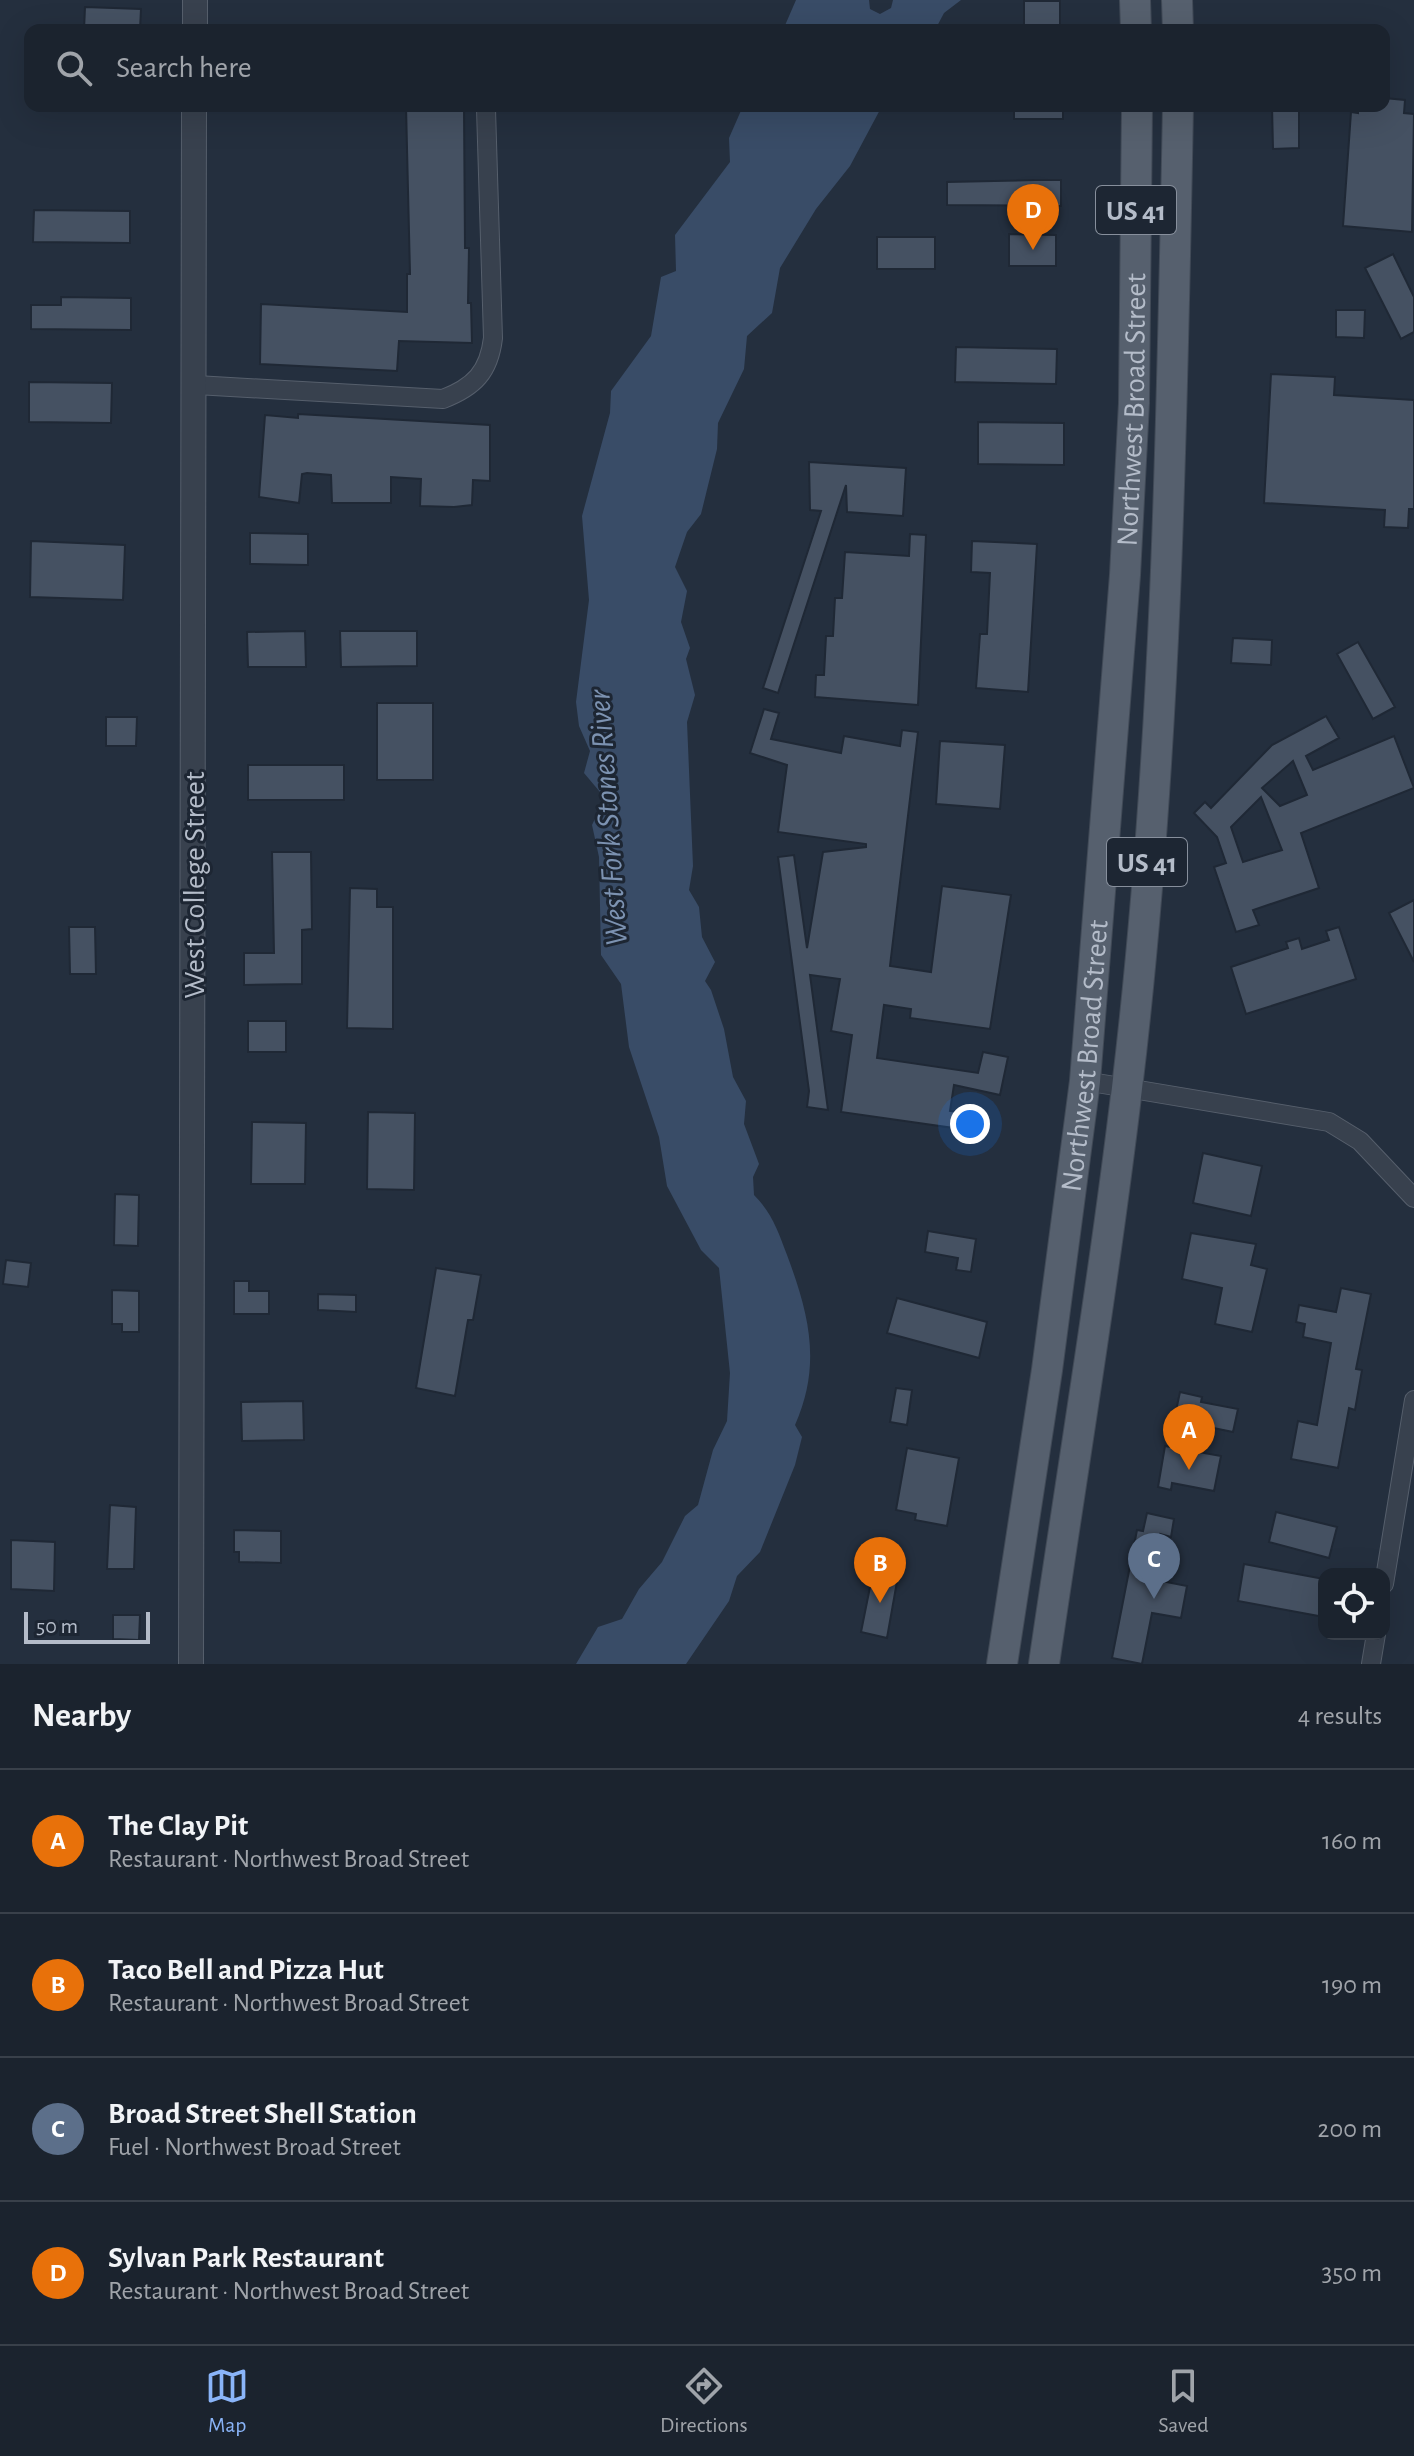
<!DOCTYPE html>
<meta charset="utf-8">
<style>
body{margin:0;font-family:"Alegreya Sans",sans-serif;background:#242b36;color:#f1f3f6}
.controls{position:absolute;right:24px;bottom:24px;display:grid;overflow:hidden;border-radius:16px;box-shadow:0 8px 32px #0002}
.controls button{width:72px;height:72px;display:grid;place-items:center;padding:0;border:0;border-bottom:2px solid #39404a;background:#1b232e;color:#f1f3f6;font:40px sans-serif}
.scale{position:absolute;left:24px;bottom:20px;width:126px;box-sizing:border-box;padding-left:8px;border:4px solid #b4bcc9;border-top:0;font-size:22px;line-height:28px;white-space:nowrap;color:#b4bcc9;-webkit-text-stroke:6px #1d2633;paint-order:stroke}
.you{position:absolute;left:970px;top:1124px;width:28px;height:28px;margin:-20px;border:6px solid #fff;border-radius:50%;background:#1a73e8;box-shadow:0 0 0 12px #1a73e833}
.badge{display:grid;place-items:center;width:52px;height:52px;border-radius:50%;background:#8ab4f8;color:#fff;font-size:26px;font-weight:700}
.pin{position:absolute;translate:-50% -66px;filter:drop-shadow(0 2px 4px #0008)}
.pin::after{content:'';position:absolute;top:42px;width:28px;height:24px;background:inherit;clip-path:polygon(0 0,100% 0,50% 100%)}
.list{margin:0;padding:0;list-style:none}
h2{display:flex;justify-content:space-between;align-items:center;height:104px;margin:0;padding:0 32px;font-size:34px}
h2 small{font-size:26px;font-weight:400;color:#a0a4aa}
.list li{display:grid;grid-template-columns:52px 1fr auto;gap:24px;align-items:center;box-sizing:border-box;height:144px;padding:0 32px;border-top:2px solid #39404a}
.list b{display:block;font-size:30px;white-space:nowrap}
.list p{margin:0;font-size:26px;white-space:nowrap;color:#a0a4aa}
.list em{font-size:26px;font-style:normal;color:#a0a4aa}
.icon{flex:none;width:44px;height:44px;fill:none;stroke:currentColor;stroke-width:2;stroke-linecap:round;stroke-linejoin:round}
.map{position:relative;flex:none;width:1414px;height:1664px;overflow:hidden}
.search{position:absolute;background:#1b232e;box-shadow:0 8px 32px #0002;left:24px;right:24px;top:24px;height:88px;display:flex;align-items:center;gap:20px;box-sizing:border-box;padding:0 28px;border-radius:16px;color:#a0a4aa;font-size:30px}
.sheet{height:680px;background:#1b232e}
nav{display:flex;justify-content:space-around;align-items:center;box-sizing:border-box;height:112px;border-top:2px solid #39404a;background:#1b232e;font-size:22px;color:#a0a4aa}
nav a{display:grid;justify-items:center;gap:4px}
nav .on{color:#8ab4f8}
.map>svg:first-child{display:block}
.water{fill:#394c67}
.building{fill:#455162;stroke:#1f2835;stroke-width:2;fill-rule:evenodd}
.lines{fill:none;stroke-linecap:round;stroke-linejoin:round}
.minor-casing{stroke:#565f6c;stroke-width:20}
.tertiary-casing{stroke:#565f6c;stroke-width:26}
.primary-casing{stroke:#414a57;stroke-width:32}
.minor{stroke:#38414e;stroke-width:18}
.tertiary{stroke:#38414e;stroke-width:24}
.primary{stroke:#56606e;stroke-width:30}
.labels{text-anchor:middle;stroke-width:6;stroke-linejoin:round;paint-order:stroke}
.shield{fill:#1d2633;stroke:#878f9c;stroke-width:2}
.shield-label{font-size:28px;font-weight:bold;fill:#b4bcc9}
.street-label{font-size:30px;fill:#b4bcc9;stroke:#1d2633}
.water-label{font-size:32px;font-style:italic;fill:#7c92b1;stroke:#1d2633}
</style>
<div class="map">
<svg width="1414" height="1664" viewBox="0 0 1414 1664">
<rect width="100%" height="100%" fill="#242f3e"/>
<g class="water">
<path d="M796,0H869L870,9L880,14L891,8L893,0H961L944,13L935,30H783Z"/>
<path d="M743,106H882L850,166L816,209L780,268L772,313L747,336L744,369L718,423L717,449L701,514L687,532L675,567L687,591L681,622L690,648L686,659L695,695L687,722L693,866L689,890L699,907L702,937L715,962L705,981L711,990L724,1029L733,1077L746,1101L744,1124L759,1164L753,1177L754,1195C772,1213 778,1231 787,1255C809,1314 822,1364 795,1425L802,1437L795,1465L760,1552L737,1576L729,1601L686,1664H576L598,1627L622,1619L639,1589L662,1562L685,1516L698,1505L713,1450L727,1421L730,1373L719,1268L701,1250L667,1186L659,1137L629,1047L621,984L601,955L599,857L592,825L605,798L584,773L590,751L579,726L576,702L589,600L582,516L610,413L611,391L651,336L661,277L676,271L675,235L730,162L729,138Z"/>
</g>
<g class="building">
<path d="M1024,1H1060V27L1024,30Z"/>
<path d="M85,7L141,9L140,30H84Z"/>
<path d="M1384,98L1405,100L1404,113L1414,114L1412,232L1343,226L1351,112L1358,113V106H1384Z"/>
<path d="M406,106H464L465,248H469L468,303H471L472,343L399,341L397,371L260,364L261,304L407,312V274H410Z"/>
<rect x="1014" y="106" width="49" height="13"/>
<path d="M1272,106H1299V148L1273,149Z"/>
<path d="M1035,180H1061V206L947,205V182Z"/>
<path d="M34,210L130,211V243L33,242Z"/>
<path d="M1009,234L1056,235V266H1009Z"/>
<rect x="877" y="237" width="58" height="32"/>
<path d="M1393,254L1414,297V332L1401,339L1365,268Z"/>
<path d="M61,297L131,298V330L31,329V305H61Z"/>
<path d="M1336,310H1365L1364,338L1336,337Z"/>
<path d="M956,347L1057,349L1056,384L955,382Z"/>
<path d="M1271,374L1335,377L1334,395L1414,400V509H1409L1408,528L1384,527L1385,510L1264,503Z"/>
<path d="M29,382L112,383L111,423L29,422Z"/>
<path d="M298,414L490,425V481L473,480L472,505L454,507L420,506L421,479L391,477V503H332L331,475L307,473L302,474L299,503L259,497L265,415L298,418Z"/>
<path d="M978,422L1064,423V465L978,464Z"/>
<path d="M809,462L906,468L903,516L847,512L846,485L778,693L763,688L821,511L810,510Z"/>
<path d="M250,533L308,534V565L250,564Z"/>
<path d="M910,534L926,535L918,705L815,697L816,675H824L826,636H833L835,598H842L845,552L909,556Z"/>
<path d="M31,541L125,545L123,600L30,597Z"/>
<path d="M972,541L1037,544L1028,692L976,688L980,634H987L990,573L971,572Z"/>
<path d="M305,631L306,667H248L247,632Z"/>
<path d="M340,631H417V666L341,667Z"/>
<path d="M1233,638L1272,640L1271,665L1231,663Z"/>
<path d="M1358,642L1395,707L1373,719L1337,654Z"/>
<rect x="377" y="703" width="56" height="77"/>
<path d="M764,709L779,713L771,739L841,753L844,736L900,746L902,730L918,732L890,966L931,972L942,886L1011,895L990,1029L910,1018L911,1009L884,1005L877,1058L978,1073L983,1052L1008,1057L1000,1095L954,1085L950,1111L970,1114L968,1130L841,1112L852,1035L831,1031L840,979L810,975L828,1110L807,1107L809,1091L778,857L794,855L807,948L823,852L866,847V844L778,832L787,765L750,753Z"/>
<path d="M1326,716L1339,738L1306,756L1313,770L1394,736L1414,788L1301,833L1319,888L1253,910L1259,925L1236,932L1214,867L1226,863L1217,837L1194,813L1205,802L1211,808L1272,745ZM1293,761L1307,795L1280,806L1262,788ZM1261,797L1282,850L1243,862L1231,827Z"/>
<path d="M106,717H137L136,746H106Z"/>
<path d="M940,741L1005,745L1000,809L936,804Z"/>
<rect x="248" y="765" width="96" height="35"/>
<path d="M272,852H311L312,929L302,930V984L244,985V953H274Z"/>
<path d="M350,888L377,889V907H393V1029L347,1028Z"/>
<path d="M1414,900V962L1389,913Z"/>
<path d="M69,927H95L96,974H70Z"/>
<path d="M1339,927L1356,979L1246,1014L1231,967L1288,948L1286,942L1299,938L1302,949L1329,940L1326,931Z"/>
<rect x="248" y="1021" width="38" height="31"/>
<path d="M368,1112L415,1113L414,1190L367,1189Z"/>
<path d="M252,1122L306,1123L305,1184H251Z"/>
<path d="M1203,1153L1262,1166L1251,1216L1193,1203Z"/>
<path d="M115,1194L139,1195L138,1246L114,1245Z"/>
<path d="M928,1231L976,1239L971,1272L956,1270L958,1258L925,1252Z"/>
<path d="M1191,1233L1256,1244L1251,1265L1267,1269L1252,1332L1215,1324L1222,1288L1182,1279Z"/>
<path d="M6,1260L31,1263L28,1287L3,1284Z"/>
<path d="M436,1268L481,1275L473,1320H468L455,1396L416,1388Z"/>
<path d="M234,1281H249V1291H269V1314H234Z"/>
<path d="M1341,1288L1371,1294L1356,1369L1362,1370L1355,1410L1349,1408L1338,1468L1291,1459L1298,1421L1317,1425L1331,1343L1303,1337L1305,1324L1296,1322L1299,1305L1336,1312Z"/>
<path d="M112,1290L139,1291V1332H122V1324H112Z"/>
<path d="M318,1294L356,1295V1312L318,1310Z"/>
<path d="M897,1298L987,1322L979,1358L887,1333Z"/>
<path d="M896,1388L912,1390L907,1425L890,1422Z"/>
<path d="M1180,1392L1202,1397L1201,1402L1238,1409L1233,1432L1174,1420Z"/>
<path d="M303,1401L304,1440L242,1441L241,1402Z"/>
<path d="M1165,1446L1221,1456L1214,1491L1172,1483L1171,1490L1158,1487Z"/>
<path d="M907,1448L959,1458L947,1526L915,1520L916,1514L896,1510Z"/>
<path d="M110,1505L136,1507L134,1569H107Z"/>
<path d="M1276,1512L1337,1527L1329,1558L1269,1542Z"/>
<path d="M1147,1513L1174,1519L1171,1537L1160,1534L1151,1579L1187,1586L1181,1618L1152,1613L1142,1664L1112,1658L1137,1530L1143,1531Z"/>
<path d="M234,1530L281,1531V1563L239,1562V1552H234Z"/>
<path d="M11,1540L55,1542L54,1591L11,1589Z"/>
<path d="M1244,1564L1324,1579V1617L1238,1601Z"/>
<path d="M873,1572L898,1576L887,1638L861,1632Z"/>
<path d="M113,1615H140L139,1640L113,1639Z"/>
</g>
<g class="lines">
<defs>
<g id="minor">
<path d="M196,385L443,399C474,387 489,372 493,338L486,109"/>
<path d="M1085,1081L1329,1122L1360,1141L1414,1198"/>
<path d="M1384,1584L1414,1400"/>
<path d="M1371,1664L1376,1634"/>
</g>
<g id="tertiary">
<path d="M195,30V0"/>
<path d="M191,1664L194,106"/>
</g>
<g id="primary">
<path d="M1135,0L1136,30"/>
<path d="M1177,0L1178,30"/>
<path id="s1" d="M1002,1664L1047,1370L1085,1081L1125,575L1134,403L1137,106"/>
<path d="M1044,1664C1072,1472 1104,1280 1127,1088C1166,762 1172,433 1178,106"/>
</g>
</defs>
<use href="#minor" class="minor-casing"/>
<use href="#tertiary" class="tertiary-casing"/>
<use href="#primary" class="primary-casing"/>
<use href="#minor" class="minor"/>
<use href="#tertiary" class="tertiary"/>
<use href="#primary" class="primary"/>
</g>
<g class="labels">
<g class="shield">
<rect x="1096" y="186" width="80" height="48" rx="6"/>
<rect x="1107" y="838" width="80" height="48" rx="6"/>
</g>
<g class="shield-label">
<text x="1136" y="220">US 41</text>
<text x="1147" y="872">US 41</text>
</g>
<g class="street-label">
<text dy="10" stroke="none"><textPath href="#s1" startOffset="1262">Northwest Broad Street</textPath></text>
<text transform="translate(194 885) rotate(-90)" y="10">West College Street</text>
<text dy="10" stroke="none"><textPath href="#s1" startOffset="614">Northwest Broad Street</textPath></text>
</g>
<g class="water-label">
<text transform="translate(607 818) rotate(-94)" y="11">West Fork Stones River</text>
</g>
</g>
</svg>
<div class="controls">
<button><svg class="icon" aria-label="locate" viewBox="0 0 24 24"><circle cx="12" cy="12" r="6"/><path d="M12 2v4M12 18v4M2 12h4M18 12h4"/></svg></button>
</div>
<div class="scale">50 m</div>
<div class="you"></div>
<div class="pin badge" style="left:1189px;top:1470px;background:#e8710a">A</div>
<div class="pin badge" style="left:880px;top:1603px;background:#e8710a">B</div>
<div class="pin badge" style="left:1154px;top:1599px;background:#5c6f8a">C</div>
<div class="pin badge" style="left:1033px;top:250px;background:#e8710a">D</div>
<div class="search"><svg class="icon" aria-label="search" viewBox="0 0 24 24"><circle cx="10" cy="10" r="6"/><path d="M15 15l6 6"/></svg>Search here</div>
</div>
<section class="sheet">
<h2>Nearby<small>4 results</small></h2>
<ul class="list">
<li><span class="badge" style="background:#e8710a">A</span><div><b>The Clay Pit</b><p>Restaurant · Northwest Broad Street</p></div><em>160 m</em></li>
<li><span class="badge" style="background:#e8710a">B</span><div><b>Taco Bell and Pizza Hut</b><p>Restaurant · Northwest Broad Street</p></div><em>190 m</em></li>
<li><span class="badge" style="background:#5c6f8a">C</span><div><b>Broad Street Shell Station</b><p>Fuel · Northwest Broad Street</p></div><em>200 m</em></li>
<li><span class="badge" style="background:#e8710a">D</span><div><b>Sylvan Park Restaurant</b><p>Restaurant · Northwest Broad Street</p></div><em>350 m</em></li>
</ul>
</section>
<nav>
<a class="on"><svg class="icon" aria-label="map" viewBox="0 0 24 24"><path d="M3 6l6-2 6 2 6-2v14l-6 2-6-2-6 2zM9 4v14M15 6v14"/></svg>Map</a>
<a><svg class="icon" aria-label="directions" viewBox="0 0 24 24"><path d="M12 3l9 9-9 9-9-9zM9 14v-3h6M13 9l2 2-2 2"/></svg>Directions</a>
<a><svg class="icon" aria-label="saved" viewBox="0 0 24 24"><path d="M7 4h10v16l-5-4-5 4z"/></svg>Saved</a>
</nav>
